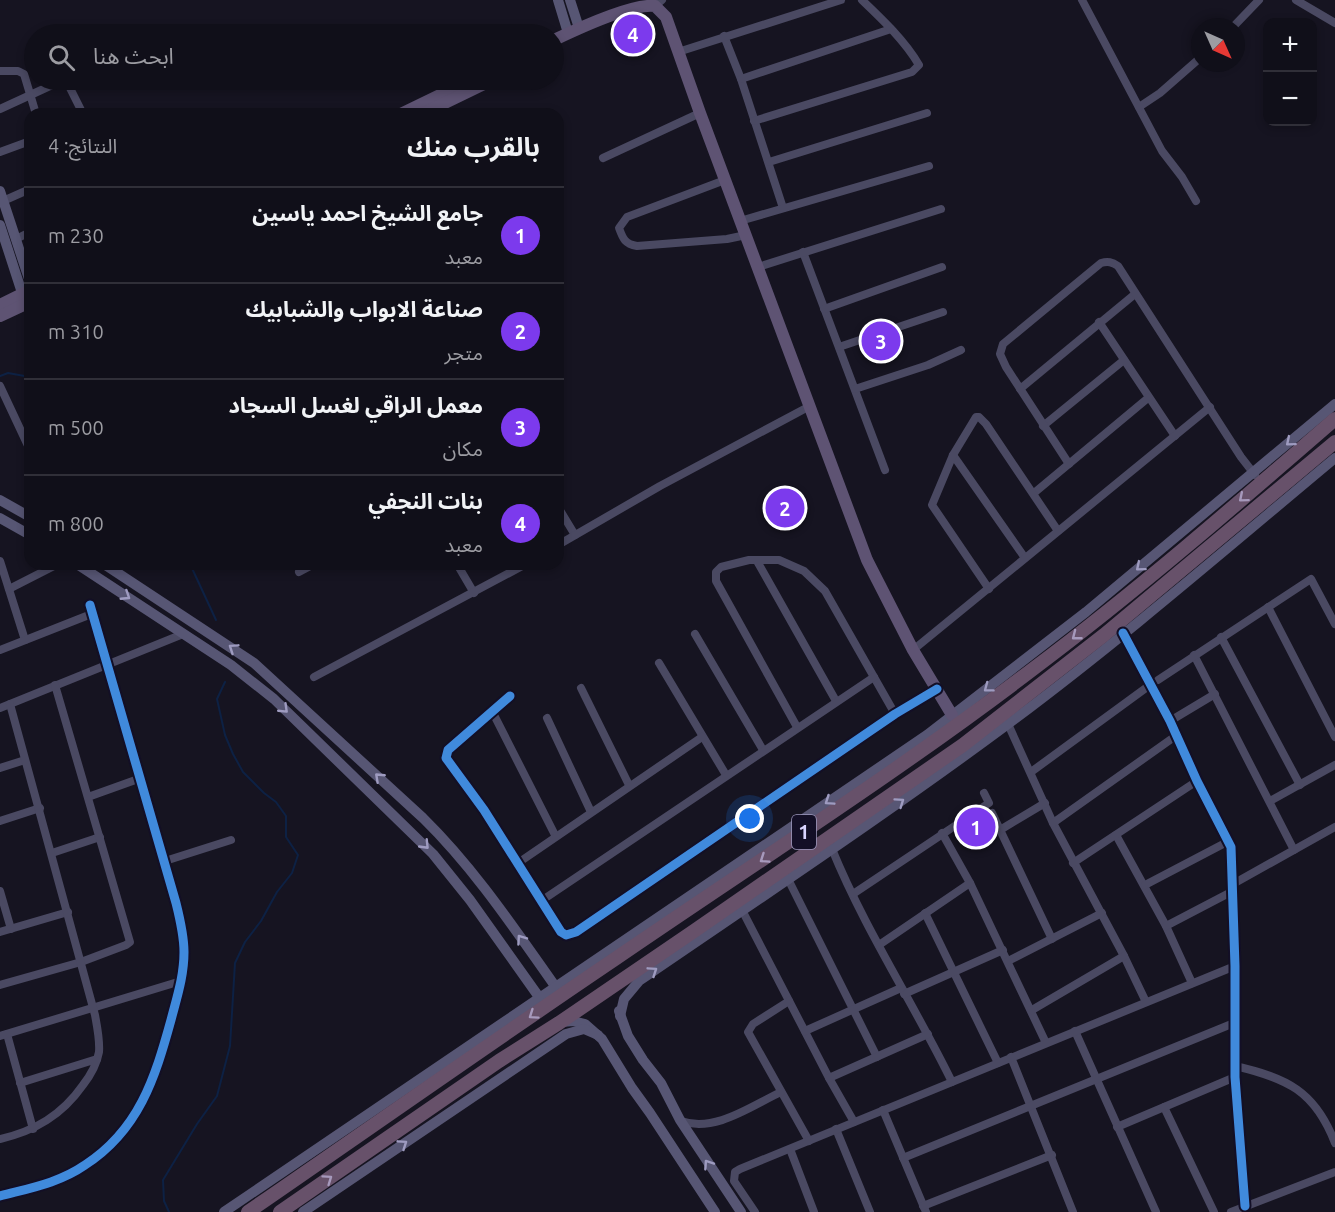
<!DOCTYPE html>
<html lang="ar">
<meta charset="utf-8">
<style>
body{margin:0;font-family:Ubuntu,"Noto Sans Arabic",sans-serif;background:#191822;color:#f1f3f6;direction:rtl}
.controls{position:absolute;right:18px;top:18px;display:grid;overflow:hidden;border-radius:12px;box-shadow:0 3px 9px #0003}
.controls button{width:54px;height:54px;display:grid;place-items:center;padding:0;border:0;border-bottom:2px solid #302f38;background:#100f19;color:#f1f3f6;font:30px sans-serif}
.compass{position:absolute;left:1191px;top:18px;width:54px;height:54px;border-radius:50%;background:#100f19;box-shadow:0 3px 9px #0003;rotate:135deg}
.you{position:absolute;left:750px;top:819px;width:21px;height:21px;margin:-15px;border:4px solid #fff;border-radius:50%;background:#1a73e8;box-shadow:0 0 0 9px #1a73e833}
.badge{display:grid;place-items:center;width:39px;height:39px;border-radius:50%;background:#7c3aed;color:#fff;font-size:20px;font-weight:700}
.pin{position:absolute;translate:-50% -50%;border:3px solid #fff;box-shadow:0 2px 6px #0006}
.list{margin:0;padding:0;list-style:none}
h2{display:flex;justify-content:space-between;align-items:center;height:78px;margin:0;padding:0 24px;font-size:26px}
h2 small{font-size:20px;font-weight:400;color:#9c9ca2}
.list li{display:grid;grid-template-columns:39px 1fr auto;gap:18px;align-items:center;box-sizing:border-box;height:96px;padding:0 24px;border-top:2px solid #302f38}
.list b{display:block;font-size:22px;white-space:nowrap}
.list p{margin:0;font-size:20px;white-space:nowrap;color:#9c9ca2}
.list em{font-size:20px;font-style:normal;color:#9c9ca2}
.icon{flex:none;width:33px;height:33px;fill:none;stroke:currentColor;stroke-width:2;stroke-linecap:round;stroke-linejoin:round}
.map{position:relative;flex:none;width:1335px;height:1212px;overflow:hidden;direction:ltr}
.search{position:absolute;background:#100f19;box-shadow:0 3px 9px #0003;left:24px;top:24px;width:540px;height:66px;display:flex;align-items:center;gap:15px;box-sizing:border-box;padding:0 21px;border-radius:33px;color:#9c9ca2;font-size:22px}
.panel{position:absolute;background:#100f19;box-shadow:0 3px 9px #0003;left:24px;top:108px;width:540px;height:462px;border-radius:18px;direction:rtl}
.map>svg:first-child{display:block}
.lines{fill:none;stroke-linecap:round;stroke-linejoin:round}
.stream{stroke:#0d2144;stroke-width:2}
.street{stroke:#4a4962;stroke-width:8}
.secondary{stroke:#575674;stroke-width:10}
.primary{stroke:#5e5373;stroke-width:12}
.highway{stroke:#67516a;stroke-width:14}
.cycleway-casing{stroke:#130f26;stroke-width:13}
.cycleway{stroke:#408adc;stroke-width:9}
.oneway{stroke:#9e9bc0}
.oneway2{stroke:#a699bc}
.labels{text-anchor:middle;stroke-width:5;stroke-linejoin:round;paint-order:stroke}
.shield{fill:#130f26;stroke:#9e99be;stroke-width:1.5}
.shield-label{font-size:20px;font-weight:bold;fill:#d9d4ff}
</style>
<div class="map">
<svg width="1335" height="1212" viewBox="0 0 1335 1212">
<rect width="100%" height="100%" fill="#161421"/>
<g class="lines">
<g class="stream">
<path d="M0,376L8,373L30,377"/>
<path d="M190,564L216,620"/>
<path d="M169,1212L164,1201L163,1180L197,1124L217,1096L230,1046L235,963L245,942L261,921L277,892L292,873L298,855L286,837V816L276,802L264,793L243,772L233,754L225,735L217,699L225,682"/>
</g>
<g class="street">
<path d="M1082,0L1162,151L1182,177L1196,201"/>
<path d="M1296,0L1335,23"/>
<path d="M655,6L662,0"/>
<path d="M1233,27L1259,0"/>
<path d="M724,36L741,79L783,208"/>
<path d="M678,52L841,0"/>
<path d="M0,71H18L24,74L36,114"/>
<path d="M741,79L891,29"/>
<path d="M66,80L83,114"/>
<path d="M1139,107L1160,93L1200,58"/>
<path d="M0,109L63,80"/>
<path d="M754,121L912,72L919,65C905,41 883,20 862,0"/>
<path d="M0,152L30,141"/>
<path d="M603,158L700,113"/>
<path d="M769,162L927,113"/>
<path d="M725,180L627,217L619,228C623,239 625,244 637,246L727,239L746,235"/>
<path d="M3,201L30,189"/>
<path d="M740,221L929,166"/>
<path d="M16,239L30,232"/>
<path d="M803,252L885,470"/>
<path d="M758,267L941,209"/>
<path d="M824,309L942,267"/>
<path d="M1099,322L1175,436"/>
<path d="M839,347L943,312"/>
<path d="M0,386L30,450"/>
<path d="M855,389L928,365L961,350"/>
<path d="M1020,389L1135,294"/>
<path d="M1043,426L1124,360"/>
<path d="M953,455L1025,558"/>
<path d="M1069,464L1006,367L1000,354L1003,344L1101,263C1108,261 1112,262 1118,266L1241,457L1255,475"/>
<path d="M1034,493L1148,398"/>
<path d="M558,507L575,535"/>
<path d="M558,545L660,486L810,406"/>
<path d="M0,561L25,640"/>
<path d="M757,561L836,701"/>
<path d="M457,564L474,593"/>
<path d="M299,572L314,564"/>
<path d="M9,589L58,564"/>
<path d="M989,589L932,505L953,455L976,417H979L986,424L1058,531"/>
<path d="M1268,607L1335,737"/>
<path d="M1123,633L1170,721L1197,781L1231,847L1235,966V1077L1245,1206"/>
<path d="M695,634L763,750"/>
<path d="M1221,637L1300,785"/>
<path d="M0,650L94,613"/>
<path d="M913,650L1210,407"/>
<path d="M1194,655L1294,850"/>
<path d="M659,663L726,775"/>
<path d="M314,677L526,564"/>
<path d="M1158,680L1311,579L1335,624"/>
<path d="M581,688L629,785"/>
<path d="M510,696L448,750L446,758L484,810L561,932L566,935L576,932L895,714L937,689"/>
<path d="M0,708L183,634"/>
<path d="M492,711L555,835"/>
<path d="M547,718L591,812"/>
<path d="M1170,721L1215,694"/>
<path d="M1008,724L1053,823L1124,956L1146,1002"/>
<path d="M797,727L716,581V572L721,567L749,560H779L804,571L825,591L895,714"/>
<path d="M0,768L25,760"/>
<path d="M1031,772L1150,685"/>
<path d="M88,797L141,778"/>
<path d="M1270,801L1335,765"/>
<path d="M992,813L1052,939"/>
<path d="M0,821L40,808"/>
<path d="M1053,823L1177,735"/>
<path d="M1000,830L1045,803"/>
<path d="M942,833L970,883L1046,1043"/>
<path d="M1116,835L1166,926L1192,983"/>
<path d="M832,849C865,930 914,1004 952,1082"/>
<path d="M52,853L100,837"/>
<path d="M165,861L231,840"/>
<path d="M518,863L702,737"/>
<path d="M1073,863L1197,781"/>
<path d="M788,879L877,1057"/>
<path d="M1233,884L1335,827"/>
<path d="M1145,885L1229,841"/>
<path d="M0,891L11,929"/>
<path d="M853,894L989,803L984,793"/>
<path d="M541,901L874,677"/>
<path d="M742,910L829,1078L854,1122"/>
<path d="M925,913L998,1063"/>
<path d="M1166,926L1233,891"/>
<path d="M0,932L68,912"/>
<path d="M879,945L970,883"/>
<path d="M1008,961L1102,913"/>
<path d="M0,985L81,962L126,945L130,942L55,685"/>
<path d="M904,994L1003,950"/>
<path d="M789,1001L753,1024L748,1032L809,1141"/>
<path d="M1032,1010L1124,956"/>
<path d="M805,1031L901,988"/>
<path d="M1075,1031L1156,1212"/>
<path d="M7,1034L33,1129"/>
<path d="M0,1036L181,981"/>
<path d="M1011,1057L1073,1212"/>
<path d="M1235,1066C1287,1078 1315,1091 1335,1143"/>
<path d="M829,1078L928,1034"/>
<path d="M20,1083L97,1059"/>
<path d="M1164,1107L1214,1212"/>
<path d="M883,1110L926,1212"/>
<path d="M681,1121C715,1133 751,1106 781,1092"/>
<path d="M1117,1127L1235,1077"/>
<path d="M836,1129L870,1212"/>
<path d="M0,1139C35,1131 62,1115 83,1085C90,1076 97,1063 99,1052C100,1040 97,1026 95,1015L10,704"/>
<path d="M790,1149L814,1212"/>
<path d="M903,1158L1234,1023"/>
<path d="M0,1196C30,1188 59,1183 85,1165C139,1130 155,1078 171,1020C177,997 184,976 184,952C184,936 180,919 176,903L90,605"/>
<path d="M923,1206L1052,1155"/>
<path d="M755,1212L734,1181L735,1172L740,1169L1235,966"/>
<path d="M1231,1212L1335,1172"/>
</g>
<g class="secondary">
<path d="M558,0L568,33"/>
<path d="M570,0L579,28"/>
<path d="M0,191L30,282"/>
<path d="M0,225L24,299"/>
<path d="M0,500L30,517"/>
<path d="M0,518L30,535"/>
<path d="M77,564L231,665L274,699L433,854L470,900L539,997"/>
<path d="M104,564L254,663L423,818C474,868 514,928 555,986"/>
<path d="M619,1011L628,1036L643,1060L661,1083L680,1120L741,1212"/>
<path d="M620,1016L624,999L639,981C763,896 888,813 1008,724C1121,640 1227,548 1335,458"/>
<path d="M562,1022L573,1021L585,1024L602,1039L632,1088L650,1113L715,1212"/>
<path d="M224,1212L927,735L1086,612L1335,404"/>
<path d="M303,1212L566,1034L584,1029L598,1035"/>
</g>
<g class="primary">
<path d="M554,40C575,30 633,3 655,6L666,17L700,113L867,560L913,650L952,715"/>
<path d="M401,114L471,80"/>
<path d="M422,114L492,80"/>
<path d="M0,305L30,290"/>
<path d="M0,316L30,302"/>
</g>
<g class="highway">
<path d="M248,1212C370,1128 492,1042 615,959C755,863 898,772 1033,669C1137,591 1236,505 1335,419"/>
<path d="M280,1212L499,1061L559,1023L694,931L963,745L1104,635L1335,442"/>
</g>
<defs>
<g id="cycleway">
<path d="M1123,633L1170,721L1197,781L1231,847L1235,966V1077L1245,1206"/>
<path d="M510,696L448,750L446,758L484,810L561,932L566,935L576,932L895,714L937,689"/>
<path d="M0,1196C30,1188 59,1183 85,1165C139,1130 155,1078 171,1020C177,997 184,976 184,952C184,936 180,919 176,903L90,605"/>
</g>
</defs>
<use href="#cycleway" class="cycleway-casing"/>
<use href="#cycleway" class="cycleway"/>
</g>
<defs><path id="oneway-chevron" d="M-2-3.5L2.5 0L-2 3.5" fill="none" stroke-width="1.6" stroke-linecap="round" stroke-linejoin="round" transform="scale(1.5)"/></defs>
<g class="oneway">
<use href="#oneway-chevron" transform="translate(1290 442) rotate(140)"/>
<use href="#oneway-chevron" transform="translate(1140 567) rotate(140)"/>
<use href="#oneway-chevron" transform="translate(126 596) rotate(33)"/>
<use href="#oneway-chevron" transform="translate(233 648) rotate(-146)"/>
<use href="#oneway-chevron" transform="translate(988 688) rotate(143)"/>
<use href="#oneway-chevron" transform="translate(284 709) rotate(44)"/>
<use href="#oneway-chevron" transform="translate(379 777) rotate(-137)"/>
<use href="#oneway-chevron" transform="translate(829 801) rotate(146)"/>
<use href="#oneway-chevron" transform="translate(900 802) rotate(-35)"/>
<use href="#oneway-chevron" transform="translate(425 845) rotate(46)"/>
<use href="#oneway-chevron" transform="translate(521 939) rotate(-125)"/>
<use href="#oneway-chevron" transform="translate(653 971) rotate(-34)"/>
<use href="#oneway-chevron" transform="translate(403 1144) rotate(-34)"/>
<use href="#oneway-chevron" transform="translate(708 1164) rotate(-124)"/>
</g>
<g class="oneway2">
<use href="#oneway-chevron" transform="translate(1243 498) rotate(140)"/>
<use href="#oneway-chevron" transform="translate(1076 636) rotate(142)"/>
<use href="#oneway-chevron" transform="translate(764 859) rotate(146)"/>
<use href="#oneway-chevron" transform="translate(533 1015) rotate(145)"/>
<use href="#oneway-chevron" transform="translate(328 1179) rotate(-35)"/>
</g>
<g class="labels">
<rect class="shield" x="792" y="815" width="24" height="34" rx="4.5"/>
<g class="shield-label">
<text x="804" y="839">1</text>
</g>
</g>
</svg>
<div class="controls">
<button>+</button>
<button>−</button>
</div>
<svg class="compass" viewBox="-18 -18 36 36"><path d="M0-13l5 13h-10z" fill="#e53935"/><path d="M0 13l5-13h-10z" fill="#9c9ca2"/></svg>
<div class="you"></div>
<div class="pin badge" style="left:976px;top:827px">1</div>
<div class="pin badge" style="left:785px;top:508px">2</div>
<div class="pin badge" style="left:881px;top:341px">3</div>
<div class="pin badge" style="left:633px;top:34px">4</div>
<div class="search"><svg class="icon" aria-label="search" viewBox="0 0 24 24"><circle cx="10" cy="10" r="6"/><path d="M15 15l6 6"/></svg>ابحث هنا</div>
<section class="panel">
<h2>بالقرب منك<small>النتائج: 4</small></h2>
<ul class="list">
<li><span class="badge">1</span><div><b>جامع الشيخ احمد ياسين</b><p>معبد</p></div><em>230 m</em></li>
<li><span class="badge">2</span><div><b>صناعة الابواب والشبابيك</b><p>متجر</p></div><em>310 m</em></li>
<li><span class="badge">3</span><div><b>معمل الراقي لغسل السجاد</b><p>مكان</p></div><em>500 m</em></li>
<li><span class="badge">4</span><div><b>بنات النجفي</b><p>معبد</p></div><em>800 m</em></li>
</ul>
</section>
</div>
